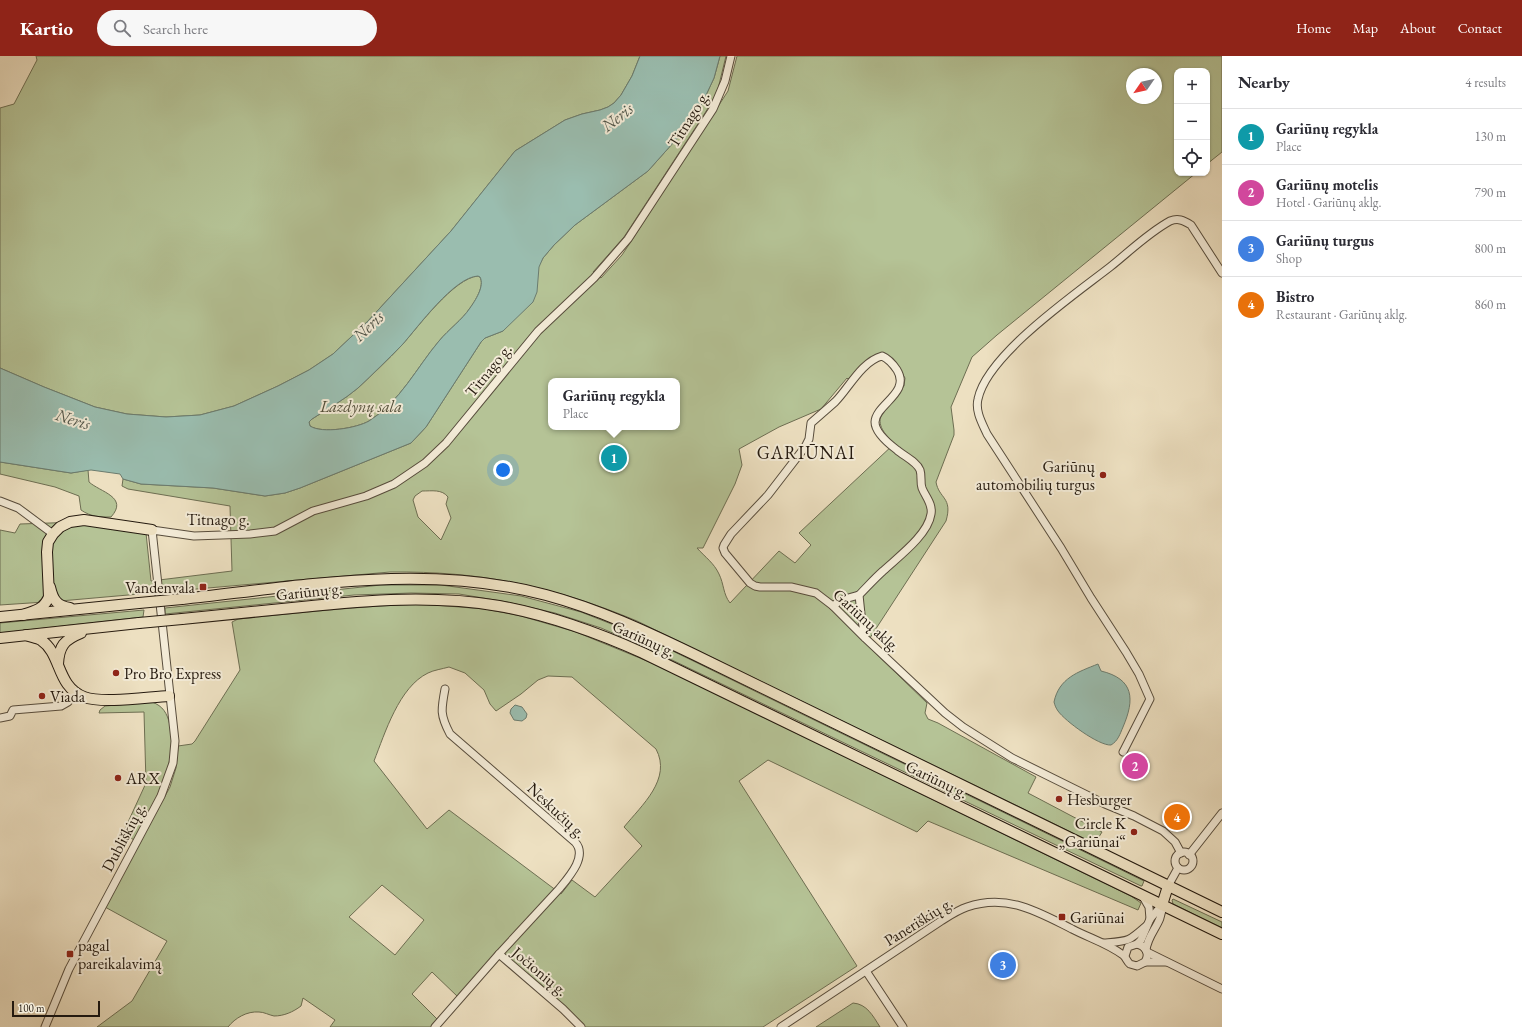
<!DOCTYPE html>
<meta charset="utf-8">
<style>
body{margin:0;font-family:"EB Garamond",serif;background:#f7f7f7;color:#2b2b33}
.controls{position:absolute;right:12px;top:12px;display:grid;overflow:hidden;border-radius:8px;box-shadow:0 1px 3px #0004}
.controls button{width:36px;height:36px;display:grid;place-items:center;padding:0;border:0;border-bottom:1px solid #e1e1e2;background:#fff;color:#2b2b33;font:20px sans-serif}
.compass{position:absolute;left:1126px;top:12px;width:36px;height:36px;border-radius:50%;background:#fff;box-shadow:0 1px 3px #0004;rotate:236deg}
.scale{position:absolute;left:12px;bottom:10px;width:88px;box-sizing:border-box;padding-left:4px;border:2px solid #251a0f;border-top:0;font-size:11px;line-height:14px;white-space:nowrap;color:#251a0f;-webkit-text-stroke:3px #f3ebd7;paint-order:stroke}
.you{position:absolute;left:503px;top:414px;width:14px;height:14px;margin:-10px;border:3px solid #fff;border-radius:50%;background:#1a73e8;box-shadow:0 0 0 6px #1a73e833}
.badge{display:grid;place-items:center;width:26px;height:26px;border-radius:50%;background:#8f2418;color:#fff;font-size:13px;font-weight:700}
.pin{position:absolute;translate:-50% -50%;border:2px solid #fff;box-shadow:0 1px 4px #0006}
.popup{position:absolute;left:548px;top:322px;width:132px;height:52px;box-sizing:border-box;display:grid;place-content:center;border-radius:8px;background:#fff;filter:drop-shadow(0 1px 3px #0005);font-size:13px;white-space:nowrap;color:#7c7c81}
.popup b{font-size:15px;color:#2b2b33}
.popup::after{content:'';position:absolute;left:50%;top:100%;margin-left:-8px;border:8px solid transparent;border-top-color:#fff}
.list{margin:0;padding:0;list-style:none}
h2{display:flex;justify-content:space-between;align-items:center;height:52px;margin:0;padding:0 16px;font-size:17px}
h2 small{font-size:13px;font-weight:400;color:#7c7c81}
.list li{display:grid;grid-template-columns:26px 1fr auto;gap:12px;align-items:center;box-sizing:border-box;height:56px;padding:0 16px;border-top:1px solid #e1e1e2}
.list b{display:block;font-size:15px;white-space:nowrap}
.list p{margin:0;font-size:13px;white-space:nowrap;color:#7c7c81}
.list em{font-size:13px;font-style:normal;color:#7c7c81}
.icon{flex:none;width:22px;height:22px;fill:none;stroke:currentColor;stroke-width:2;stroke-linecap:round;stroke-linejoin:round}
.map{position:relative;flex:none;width:1222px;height:971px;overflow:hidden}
header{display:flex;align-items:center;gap:24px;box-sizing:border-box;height:56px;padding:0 20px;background:#8f2418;color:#fff}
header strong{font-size:19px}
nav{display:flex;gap:22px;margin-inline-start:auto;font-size:14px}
.search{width:280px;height:36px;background:#f7f7f7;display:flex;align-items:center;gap:10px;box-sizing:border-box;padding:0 14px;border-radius:22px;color:#7c7c81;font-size:15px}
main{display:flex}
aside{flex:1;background:#fff}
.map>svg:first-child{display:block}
.green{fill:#b5c396;stroke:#6d6e52;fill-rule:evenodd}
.water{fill:#9abdaf;stroke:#6b7c6f;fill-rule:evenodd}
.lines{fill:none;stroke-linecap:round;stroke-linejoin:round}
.minor-casing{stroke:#574c3c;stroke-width:9}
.highway-casing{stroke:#251a0f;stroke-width:12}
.minor{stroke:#f3ebd7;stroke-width:7}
.highway{stroke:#ede0c1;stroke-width:10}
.highway-bridge-casing{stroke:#251a0f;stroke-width:12;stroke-linecap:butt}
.highway-bridge{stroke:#ede0c1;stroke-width:10}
.poi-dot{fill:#8f2418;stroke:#f3ebd7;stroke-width:1.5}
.labels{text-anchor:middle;stroke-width:4;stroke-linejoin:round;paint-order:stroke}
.street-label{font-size:16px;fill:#251a0f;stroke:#f3ebd7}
.park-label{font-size:16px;font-style:italic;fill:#504d38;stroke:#f3ebd7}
.poi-label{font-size:16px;fill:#251a0f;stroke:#f3ebd7;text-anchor:start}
.water-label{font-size:17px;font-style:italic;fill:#4e5347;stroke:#f3ebd7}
.quarter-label{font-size:18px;letter-spacing:1px;fill:#251a0f;stroke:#f3ebd7}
</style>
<header>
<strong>Kartio</strong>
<div class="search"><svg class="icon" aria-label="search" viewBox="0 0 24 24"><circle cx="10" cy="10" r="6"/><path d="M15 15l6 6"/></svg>Search here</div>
<nav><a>Home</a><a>Map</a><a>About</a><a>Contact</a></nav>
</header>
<main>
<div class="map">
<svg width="1222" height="971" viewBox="0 0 1222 971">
<rect width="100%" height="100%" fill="#ede0c1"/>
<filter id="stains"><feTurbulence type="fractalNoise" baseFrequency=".005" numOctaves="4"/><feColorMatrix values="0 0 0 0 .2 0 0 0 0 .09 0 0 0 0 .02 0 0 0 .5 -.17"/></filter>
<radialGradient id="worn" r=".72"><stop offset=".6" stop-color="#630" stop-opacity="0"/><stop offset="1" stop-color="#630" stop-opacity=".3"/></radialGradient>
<g class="green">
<path d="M36,0H640L632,20L621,39L614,47L608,51L600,54L582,58L565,64L515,95L451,175L368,265L333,298L309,314L278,330L234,350L200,359L166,361L127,358L95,351L44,331L0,312V52L14,48L37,4Z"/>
<path d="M720,0H726L717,37L705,57L624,181L593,216L601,222L622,199L632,184L728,35L737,0H1222V96L1207,108V15H1177V117H1196L997,279L972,301L951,351L954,374V379L936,426C939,443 953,441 946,465L866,588L927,647L925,657L928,663L938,667L1036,721L1028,737L1102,776L1097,784H1087L637,565C553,530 481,515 390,516L60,545L0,549V474L15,477L20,468L80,466L146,477L151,525L232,515L230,450L128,433L122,430L123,423L141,428L213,432L265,440L285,437L300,432L411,387L426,371L481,286L485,282L503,275L543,202L554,189L575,169L648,115L681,78L700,52L714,22ZM1132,18H1156V42H1132ZM877,298H886L894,304L905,322L904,330L881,359C877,372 887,379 894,388L799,477L811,489L795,507L779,495L730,547C723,538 724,528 719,518C714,507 705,501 697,492H703L735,428L742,409L739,393L779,371L821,353L847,322L848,323ZM551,325H677V371H551ZM422,435C432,435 442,433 448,441L446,448L451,462L441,484L418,461L413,444L415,440Z"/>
<path d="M478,220L480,221C485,230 475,245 470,252C462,264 449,273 439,285C417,311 400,346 369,365C357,372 322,378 310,370L309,366L312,363C327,353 344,344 358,332C373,318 388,304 402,289C418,271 454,222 478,220Z"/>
<path d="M0,406L71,417L88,414L89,426C100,436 129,441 111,461C100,461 91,461 81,454L79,440L55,431L0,418Z"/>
<path d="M381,529H441L521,540L581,556L642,580L1142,824L1144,825L1142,830H1141L643,590L601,572L555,557L507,546L459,538L411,537L354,539L165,558V552Z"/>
<path d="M421,548L485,553L521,560L576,576L652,607L1131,840L1141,847L1138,854L928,765L917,776L768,704L739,725L857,910L763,971H585L543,930L499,894L458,941L432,916L412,938L438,964L432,971H330L335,964L303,942L301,950C293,956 284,960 274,960C269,959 264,956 259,956C247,955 235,962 228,971H97L132,945L167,885L105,851L170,731L176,712L178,690L192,688L195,685L240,614L232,566L238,563C299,557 360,550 421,548ZM449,611L465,617L484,634L490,648L496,655L521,638L538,624L548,620L572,621L656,693C672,723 642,749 624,771L642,790L595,841L572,824L561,838L449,754L427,773L374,705C385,677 399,631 428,617C434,614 442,613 449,611ZM382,829L424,864L395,899L349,861Z"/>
<path d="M144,554L143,561L0,577V567Z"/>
<path d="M152,646C163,650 167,657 170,669C178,711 153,748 134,784L123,777L146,727L144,656L99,657L100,654L105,650Z"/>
<path d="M1173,843L1222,866V872L1173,848L1172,844Z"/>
<path d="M853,947C867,948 873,960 880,971H816Z"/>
</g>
<g class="water">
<path d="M640,0H720L714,22L700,52L681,78L648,115L575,169L554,189L543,202L539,211L537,236L533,246L503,275L485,282L481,286L426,371L411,387L300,432L285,437L265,440L213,432L141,428L123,423L120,418L91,414L71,417L0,406V312L44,331L95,351L127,358L166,361L200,359L234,350L278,330L309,314L333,298L368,265L451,175L515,95L565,64L582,58L600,54L608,51L614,47L621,39L632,20ZM478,220L480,221C485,230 475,245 470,252C462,264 449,273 439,285C417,311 400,346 369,365C357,372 322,378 310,370L309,366L312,363C327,353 344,344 358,332C373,318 387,304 402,289C418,271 454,221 478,220Z"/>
<path d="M1098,608L1101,615C1134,623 1135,643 1123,671C1120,678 1118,685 1111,689C1099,690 1065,665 1058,655C1056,652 1055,650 1054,646C1059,622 1078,616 1098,608Z"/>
<path d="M515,649L522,651L527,658L526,662L522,665L514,664L510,657L511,653Z"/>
</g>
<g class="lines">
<defs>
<g id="minor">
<path d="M0,445L18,452L53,478"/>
<path d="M833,550L841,544L859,539"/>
<path d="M865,582L861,558L859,539C867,531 875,522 883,515C898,501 928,479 931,458C933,448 925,440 922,432C920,426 922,420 920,414C917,406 904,400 897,394C889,388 875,377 875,366C876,348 911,337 897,314C893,308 889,303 882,300C861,306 849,332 835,346C827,353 819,360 811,367L809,383L805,391L768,439L731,478L724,489L723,492L725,497L750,527L755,530L760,531H791L816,537L833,550L865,582L945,657L963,671L1012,702L1105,748L1134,760L1163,775L1175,786L1181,797"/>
<path d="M0,662L10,660L13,654L61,650L68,646L76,637"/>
<path d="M1123,696L1150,643L1139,618L1126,596L1091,542L1061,492L987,378C982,367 975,355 978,343C987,299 1074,239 1110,211C1129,196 1148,177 1170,165C1178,162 1183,164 1191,169L1222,217"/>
<circle cx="1184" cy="805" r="9"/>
<path d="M1189,799L1222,757"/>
<path d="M1168,830L1178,812"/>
<path d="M1142,839L1149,851L1150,863"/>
<path d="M1104,887C1129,885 1128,886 1146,870"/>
<path d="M1146,894C1148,876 1163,868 1162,849"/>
<path d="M1147,896L1222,933"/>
<path d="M499,898L563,953L581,971"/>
<path d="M1125,900L1128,891L1137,888L1141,884L1150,863L1162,849"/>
<path d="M1145,906H1166"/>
<path d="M866,915L903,971"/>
<path d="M45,971L69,913L161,740L173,707L175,685L152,474L194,480L250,478L275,475L313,455L366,440L394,428L425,407L446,387L538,275L594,222L628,183L713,53L725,25L731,0"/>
<path d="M435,971L499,898L559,833C569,821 588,800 575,786L450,678C440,659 441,654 445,633"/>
<path d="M781,971L941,865C949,860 958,854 967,851C1007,837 1038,856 1072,873C1089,882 1107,887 1123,899C1126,901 1127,906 1130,908L1137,910L1145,906C1150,898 1146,890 1137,888"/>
</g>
<g id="highway">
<path d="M50,531C53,544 57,550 70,552"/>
<path d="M182,543C302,530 427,507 546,539C598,553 645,575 693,598L1222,856"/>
<path d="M23,559C36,554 43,554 49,541L47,496L48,486L53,478L60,471L70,466L84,464L152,474"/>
<path d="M0,561L139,547"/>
<path d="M182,563C222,559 262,555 302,551C368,544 434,539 499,550C549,559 596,576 643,597L1222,878"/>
<path d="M26,579C31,581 37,582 41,584C62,598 56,630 84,641C103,648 148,641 169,640"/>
<path d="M0,582L139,567"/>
<path d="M58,608C59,590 64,584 81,577"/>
<path d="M1162,849L1168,830"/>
</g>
</defs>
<use href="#minor" class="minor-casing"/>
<use href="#highway" class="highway-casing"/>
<use href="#minor" class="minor"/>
<use href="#highway" class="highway"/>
<defs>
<g id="highway-bridge">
<path d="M139,547L182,543"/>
<path d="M139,567L182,563"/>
</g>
</defs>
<use href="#highway-bridge" class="highway-bridge-casing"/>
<use href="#highway-bridge" class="highway-bridge"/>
</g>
<g class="poi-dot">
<circle cx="1103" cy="419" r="4"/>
<rect x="199" y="527" width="8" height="8" rx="2"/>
<circle cx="116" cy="617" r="4"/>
<circle cx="42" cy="640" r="4"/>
<circle cx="118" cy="722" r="4"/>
<circle cx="1059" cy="743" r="4"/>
<circle cx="1134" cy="776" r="4"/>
<rect x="1058" y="857" width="8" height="8" rx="2"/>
<rect x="66" y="894" width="8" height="8" rx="2"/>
</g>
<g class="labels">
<g class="street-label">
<text transform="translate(688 63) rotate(-58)" y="6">Titnago g.</text>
<text transform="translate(488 314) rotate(-51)" y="6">Titnago g.</text>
<text x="218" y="469">Titnago g.</text>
<text transform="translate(309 535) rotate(-6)" y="6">Gariūnų g.</text>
<text transform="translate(867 564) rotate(43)" y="6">Gariūnų aklg.</text>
<text transform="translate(644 582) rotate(24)" y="6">Gariūnų g.</text>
<text transform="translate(937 723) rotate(26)" y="6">Gariūnų g.</text>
<text transform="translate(557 754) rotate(43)" y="6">Neskučių g.</text>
<text transform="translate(123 781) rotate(-62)" y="6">Dubliškių g.</text>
<text transform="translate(918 865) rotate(-32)" y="6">Paneriškių g.</text>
<text transform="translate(540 915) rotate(40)" y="6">Jočionių g.</text>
</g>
<g class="park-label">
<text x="361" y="356">Lazdynų sala</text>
</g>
<g class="poi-label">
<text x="1095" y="416" text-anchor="end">Gariūnų<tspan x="1095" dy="18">automobilių turgus</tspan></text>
<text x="195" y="537" text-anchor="end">Vandenvala</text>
<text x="124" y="623">Pro Bro Express</text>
<text x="50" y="646">Viada</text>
<text x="126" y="728">ARX</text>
<text x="1067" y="749">Hesburger</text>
<text x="1126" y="773" text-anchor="end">Circle K<tspan x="1126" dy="18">„Gariūnai“</tspan></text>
<text x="1070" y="867">Gariūnai</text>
<text x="78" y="895">pagal<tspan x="78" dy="18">pareikalavimą</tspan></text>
</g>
<g class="water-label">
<text transform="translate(617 61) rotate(-38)" y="6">Neris</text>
<text transform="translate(368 270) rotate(-44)" y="6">Neris</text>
<text transform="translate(73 363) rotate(17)" y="6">Neris</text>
</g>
<g class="quarter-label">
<text x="806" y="403">GARIŪNAI</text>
</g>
</g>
<rect width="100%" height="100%" filter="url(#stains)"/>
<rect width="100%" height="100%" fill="url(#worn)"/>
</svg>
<div class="controls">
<button>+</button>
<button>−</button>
<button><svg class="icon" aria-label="locate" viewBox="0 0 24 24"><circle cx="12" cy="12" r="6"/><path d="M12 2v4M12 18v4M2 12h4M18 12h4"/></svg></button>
</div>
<svg class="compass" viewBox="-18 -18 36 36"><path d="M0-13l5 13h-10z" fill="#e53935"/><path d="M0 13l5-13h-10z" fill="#7c7c81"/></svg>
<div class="scale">100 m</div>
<div class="you"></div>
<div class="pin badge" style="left:614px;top:402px;background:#0f9aa8">1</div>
<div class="popup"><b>Gariūnų regykla</b>Place</div>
<div class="pin badge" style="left:1135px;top:710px;background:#d1479c">2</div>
<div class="pin badge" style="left:1003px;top:909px;background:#3f7fe0">3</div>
<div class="pin badge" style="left:1177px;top:761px;background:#e8710a">4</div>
</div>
<aside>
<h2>Nearby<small>4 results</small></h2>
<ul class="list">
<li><span class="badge" style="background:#0f9aa8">1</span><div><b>Gariūnų regykla</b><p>Place</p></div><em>130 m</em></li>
<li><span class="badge" style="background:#d1479c">2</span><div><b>Gariūnų motelis</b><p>Hotel · Gariūnų aklg.</p></div><em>790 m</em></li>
<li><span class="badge" style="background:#3f7fe0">3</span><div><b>Gariūnų turgus</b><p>Shop</p></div><em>800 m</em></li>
<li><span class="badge" style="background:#e8710a">4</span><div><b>Bistro</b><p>Restaurant · Gariūnų aklg.</p></div><em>860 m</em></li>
</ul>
</aside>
</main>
